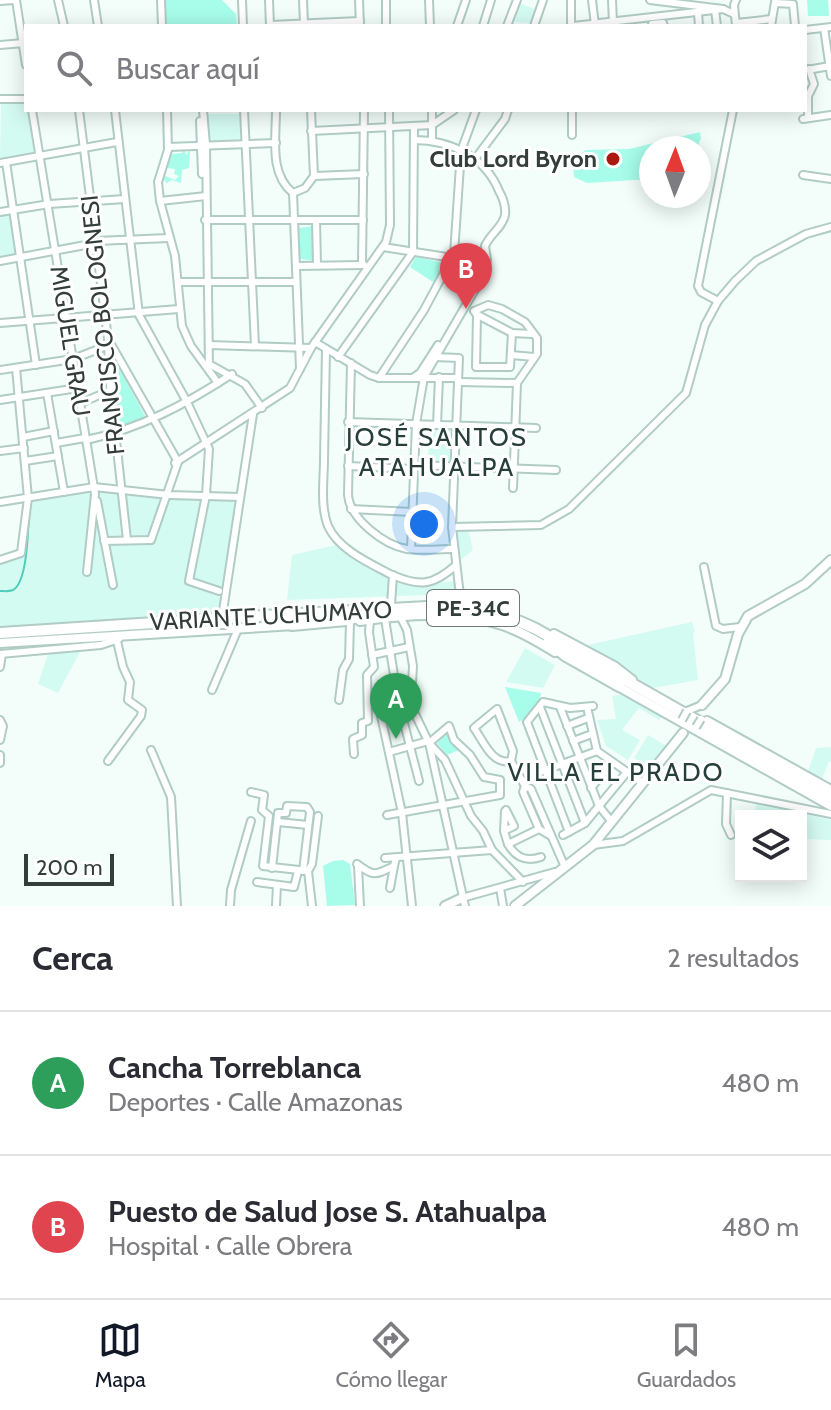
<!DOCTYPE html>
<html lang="es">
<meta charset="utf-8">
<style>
body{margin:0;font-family:Cabin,sans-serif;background:#f2f2f3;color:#2b2b33}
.controls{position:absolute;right:24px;bottom:24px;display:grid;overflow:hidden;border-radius:0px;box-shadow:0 4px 20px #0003}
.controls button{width:72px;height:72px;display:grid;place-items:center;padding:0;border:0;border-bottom:2px solid #e1e1e2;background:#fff;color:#2b2b33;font:40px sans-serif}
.compass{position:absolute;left:639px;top:136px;width:72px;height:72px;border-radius:50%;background:#fff;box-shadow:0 4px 20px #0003;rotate:1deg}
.scale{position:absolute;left:24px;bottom:20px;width:90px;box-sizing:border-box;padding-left:8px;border:4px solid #333e3b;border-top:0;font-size:22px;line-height:28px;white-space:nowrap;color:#333e3b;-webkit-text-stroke:6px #fff;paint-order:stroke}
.you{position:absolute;left:424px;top:524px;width:28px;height:28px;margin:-20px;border:6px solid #fff;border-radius:50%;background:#1a73e8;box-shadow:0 0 0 12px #1a73e833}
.badge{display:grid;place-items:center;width:52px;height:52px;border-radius:50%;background:#111827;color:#fff;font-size:26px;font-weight:700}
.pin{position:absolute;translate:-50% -66px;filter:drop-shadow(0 2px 4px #0008)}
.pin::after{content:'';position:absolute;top:42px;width:28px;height:24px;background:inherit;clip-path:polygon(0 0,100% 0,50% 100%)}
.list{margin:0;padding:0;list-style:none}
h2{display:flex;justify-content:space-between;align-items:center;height:104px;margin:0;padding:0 32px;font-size:34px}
h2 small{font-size:26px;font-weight:400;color:#7c7c81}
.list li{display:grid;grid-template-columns:52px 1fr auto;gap:24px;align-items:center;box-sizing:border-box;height:144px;padding:0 32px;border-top:2px solid #e1e1e2}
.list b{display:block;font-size:30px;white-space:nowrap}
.list p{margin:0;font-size:26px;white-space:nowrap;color:#7c7c81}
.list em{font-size:26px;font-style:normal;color:#7c7c81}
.icon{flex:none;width:44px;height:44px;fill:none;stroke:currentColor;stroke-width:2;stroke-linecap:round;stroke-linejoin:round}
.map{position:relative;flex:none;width:831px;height:906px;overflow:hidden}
.search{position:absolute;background:#fff;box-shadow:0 4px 20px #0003;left:24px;right:24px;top:24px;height:88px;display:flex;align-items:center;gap:20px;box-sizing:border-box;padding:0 28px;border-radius:0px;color:#7c7c81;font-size:30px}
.sheet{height:392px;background:#fff}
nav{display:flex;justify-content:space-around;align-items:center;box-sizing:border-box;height:112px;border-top:2px solid #e1e1e2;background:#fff;font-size:22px;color:#7c7c81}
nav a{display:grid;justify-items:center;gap:4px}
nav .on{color:#111827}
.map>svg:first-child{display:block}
.built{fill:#d4fbf2}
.green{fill:#a7fcea}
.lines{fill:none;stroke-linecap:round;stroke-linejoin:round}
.stream{stroke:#4ecdb7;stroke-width:2}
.minor-casing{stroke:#b0ccc5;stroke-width:10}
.major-casing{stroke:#b0ccc5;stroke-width:12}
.highway-casing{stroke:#b0ccc5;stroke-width:14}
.minor{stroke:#fff;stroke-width:6}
.major{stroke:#fff;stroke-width:8}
.highway{stroke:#fff;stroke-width:10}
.minor-bridge-casing{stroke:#b0ccc5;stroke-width:10;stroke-linecap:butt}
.highway-bridge-casing{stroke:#b0ccc5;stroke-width:14;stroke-linecap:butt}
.minor-bridge{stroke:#fff;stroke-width:6}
.highway-bridge{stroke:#fff;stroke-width:10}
.poi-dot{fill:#ab1a11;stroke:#fff;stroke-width:3}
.labels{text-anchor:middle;stroke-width:6;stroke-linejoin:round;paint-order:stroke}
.shield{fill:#fff;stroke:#707876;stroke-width:2}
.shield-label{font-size:22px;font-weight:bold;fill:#333e3b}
.poi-label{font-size:24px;font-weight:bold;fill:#333e3b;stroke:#fff;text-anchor:end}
.street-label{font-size:24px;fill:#333e3b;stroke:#fff}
.neighbourhood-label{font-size:26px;letter-spacing:2px;fill:#273f3a;stroke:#fff}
</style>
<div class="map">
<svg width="831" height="906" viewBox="0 0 831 906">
<rect width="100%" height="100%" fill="#f3fefb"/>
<g class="built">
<path d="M519,3L537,10L533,23L515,22Z"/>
<path d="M26,103L38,152L0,159L1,104Z"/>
<path d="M206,114H242L243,139L207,142Z"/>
<path d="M10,213L17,256L0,261V215Z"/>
<path d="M429,427H454L452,461H428Z"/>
<path d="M91,490L165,498L237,499L219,613L0,628V563L23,557L29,499Z"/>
<path d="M468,529L473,550L457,563L455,530Z"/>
<path d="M336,545L384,574L416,585L455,581V594L287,600L292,555Z"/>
<path d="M692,622L695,632L693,633L698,680L653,688L588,649V645Z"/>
<path d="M525,648L555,665L543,688L506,682Z"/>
<path d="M80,652L58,693L38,684L48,654Z"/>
<path d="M625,694L663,714L659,720L639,708L622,730L640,740L628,760L606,746L597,720L616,719L612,696Z"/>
<path d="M648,735L668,747L650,768L634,758Z"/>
<path d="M831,747V762L829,761L821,782L807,774L816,748Z"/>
<path d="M756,802L831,820V840L807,839L805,864L801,863V816H755Z"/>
</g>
<g class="green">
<path d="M163,0H222L236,14L237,26H166Z"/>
<path d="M807,0H828L829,16H808Z"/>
<path d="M700,132L701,138L697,148H651V179L587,183L574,177L573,163L578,155L586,150L629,149Z"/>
<path d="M183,150H185L186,155L190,150L189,168L182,170L181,183L172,180L167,183L164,180L165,176L175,180L179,176L174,174L175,169L167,168L172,154L182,153Z"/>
<path d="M314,226L315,261L300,259L299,228Z"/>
<path d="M416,257L445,263L433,282L410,267Z"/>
<path d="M112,354L146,418L119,428Z"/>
<path d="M505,687L541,693C539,708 531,715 519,722Z"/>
<path d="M449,731L455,745L461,749L447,755L437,743Z"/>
<path d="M343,860L350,864L355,905L327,906L323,866L333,861Z"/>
</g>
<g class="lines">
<path class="stream" d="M0,591C4,591 8,592 13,590C28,582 28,527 29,511"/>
<defs>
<g id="minor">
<path d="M16,0L26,65"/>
<path d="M58,0L64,26"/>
<path d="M94,0L98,26"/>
<path d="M161,0L162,26"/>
<path d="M242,0L243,26"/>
<path d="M269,0L270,26"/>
<path d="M303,0L304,24"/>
<path d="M359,0L360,26"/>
<path d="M386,0V26"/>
<path d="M429,0L430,26"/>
<path d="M571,0V26"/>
<path d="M592,0L595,25"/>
<path d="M612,0L613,23"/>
<path d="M650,0L723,9L734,14"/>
<path d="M736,0L734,5L736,26"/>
<path d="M0,1L14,0"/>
<path d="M775,3L793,4L795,26"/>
<path d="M715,10L717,26"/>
<path d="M698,13L699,26"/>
<path d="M737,23L772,19"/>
<path d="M270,25L360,21"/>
<path d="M457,26L466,0"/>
<path d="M483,26L491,0"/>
<path d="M507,26L517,0"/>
<path d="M534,26L543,0"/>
<path d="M573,26L723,9"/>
<path d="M652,26V24L663,23L664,26"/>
<path d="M771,26L775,2"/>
<path d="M824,28L831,76"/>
<path d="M805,30L831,27"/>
<path d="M0,45L24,43"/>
<path d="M807,70L830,66"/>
<path d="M0,99H26"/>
<path d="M32,110L95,494L87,572"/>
<path d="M79,110L108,339L109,376L127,540"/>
<path d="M115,110L139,315L187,402L209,449L206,495L189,581L219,591"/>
<path d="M167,110L168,150L158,182L160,201L175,256L182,326L191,346L218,383"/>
<path d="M203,110L206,145L209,366"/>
<path d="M244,110L255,346"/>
<path d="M276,110C276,139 269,174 293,193"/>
<path d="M808,118V96L814,84L809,69"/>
<path d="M803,119L831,115"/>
<path d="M200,121L202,174"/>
<path d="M311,131L432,125L454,110"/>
<path d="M572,135V110"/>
<path d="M432,140V110"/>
<path d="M168,147L276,143"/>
<path d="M475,159L505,119L508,110"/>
<path d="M6,162L36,365"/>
<path d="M0,163L117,142"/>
<path d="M803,175L831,179"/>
<path d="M314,176L364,174"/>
<path d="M293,193L300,369"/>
<path d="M293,193L305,188L314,176L311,110"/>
<path d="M160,201L206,196"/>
<path d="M0,212L49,204L125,199"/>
<path d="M205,220H363"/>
<path d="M316,220L317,265"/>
<path d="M96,241L169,238"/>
<path d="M383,247L453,258"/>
<path d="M0,261L96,243"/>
<path d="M362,264L364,110"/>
<path d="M296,266L364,265"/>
<path d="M178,282H296"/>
<path d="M718,301L701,292L698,286L733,110"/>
<path d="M474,311L488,305L502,309L525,322L537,338V354L517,383L513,488"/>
<path d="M476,314L512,333L532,334"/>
<path d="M477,315L476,367H510L512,333"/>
<path d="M0,323L179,309"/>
<path d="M315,342L370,375L379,378H458"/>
<path d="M209,345L311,348"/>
<path d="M326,349C325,385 325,422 324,459C324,480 320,506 328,526C338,549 369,563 390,574C419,587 433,586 456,565"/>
<path d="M511,355L534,357"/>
<path d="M338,357L413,252L414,127"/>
<path d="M435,357L459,358L452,527L461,604"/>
<path d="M351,363L348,495C350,519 384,545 407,549C422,551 438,549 453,549"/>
<path d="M209,364L245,384L262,408"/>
<path d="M0,370L73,359L109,345"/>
<path d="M414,377L420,373L438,345"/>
<path d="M379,378L424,310L454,254L461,151L476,110"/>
<path d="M458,382L517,383"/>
<path d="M47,393L64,492"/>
<path d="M0,400L78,388"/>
<path d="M81,403L111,390"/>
<path d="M348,422L536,428"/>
<path d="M437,425L439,377"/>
<path d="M23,437L54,431"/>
<path d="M86,440C140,429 186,404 232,374"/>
<path d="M56,443L85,438"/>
<path d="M0,451L24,448"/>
<path d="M25,461L58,456"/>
<path d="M175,463L290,388L311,348L386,242L390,225L389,110"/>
<path d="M414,465L556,470"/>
<path d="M348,466L414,469"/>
<path d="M97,501L113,585"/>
<path d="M0,502L94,487L169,495L240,497"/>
<path d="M351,509L412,512"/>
<path d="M452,527L541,525L569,509L686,393L705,325L718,301L735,281L756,261L806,234L831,227"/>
<path d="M104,541L151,540L178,462L108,339"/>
<path d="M411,549L416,424L424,377L484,274L487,260L485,246C490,234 503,227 505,215C506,206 503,198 499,191C485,156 449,140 414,140"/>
<path d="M0,560L21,553L28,498L16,368"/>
<path d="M704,567L716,626L723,629L740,627"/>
<path d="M391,605L393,575"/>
<path d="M401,618L407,630L413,666L411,699L414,712L429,743L465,906"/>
<path d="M385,619L398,700L419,781"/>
<path d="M221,624L253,414"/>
<path d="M0,654L101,645L119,639"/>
<path d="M372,655L409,647"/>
<path d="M0,667L2,654"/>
<path d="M212,690L238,629"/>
<path d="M339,700L343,670L349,659L350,622"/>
<path d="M377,702L411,699"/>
<path d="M378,702L402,813L412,906"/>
<path d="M540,707L585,823"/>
<path d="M560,707L599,806L611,821"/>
<path d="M587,707L597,751L643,783"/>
<path d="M687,711L702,705"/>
<path d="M0,720L3,726L0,740"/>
<path d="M567,726L588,718"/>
<path d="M573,741L592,734"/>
<path d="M429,743L445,760L471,816L483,831L492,850L523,882"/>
<path d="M151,750L171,797L177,906"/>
<path d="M389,752L428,741"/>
<path d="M354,754L353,739L362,735V723L368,721L367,675L374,667L369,632L370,620"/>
<path d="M0,755V763"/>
<path d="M108,761L141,716L142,710L128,700L130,682L123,667L117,641"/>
<path d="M511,761C492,765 484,742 474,728L497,709L513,751L511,761L525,786L531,789L565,867"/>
<path d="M538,773L597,751"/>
<path d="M525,786L523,792L539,829L551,836"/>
<path d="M591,788L612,762"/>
<path d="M251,792L264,795L262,810L269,816L263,866L308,871"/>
<path d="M727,793L726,824L731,835"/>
<path d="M387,815L500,795V780L484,777L470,755L454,740L449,726L429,743"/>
<path d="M278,822L308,825"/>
<path d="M504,831L514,826L506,810L505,811L504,831L508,844L539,829"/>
<path d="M569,832L527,722L543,702L570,708L593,706"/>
<path d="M563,835L585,823L627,772"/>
<path d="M508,844C516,858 526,862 541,857"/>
<path d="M593,845L623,841L711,790L831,814"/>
<path d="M385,858L492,850"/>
<path d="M357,864C374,877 375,875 394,866L396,858"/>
<path d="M358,866L360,906"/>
<path d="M272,868L278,813H286L287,806L307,807L310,812L303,871"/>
<path d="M308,871L312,864L318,816"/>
<path d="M308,871L312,906"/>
<path d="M257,882L294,887L298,871"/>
<path d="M390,888L394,866"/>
<path d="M500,888L503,906"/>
<path d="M462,898L555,872"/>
<path d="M230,906L231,890L251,821"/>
<path d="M276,906L277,885"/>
</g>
<g id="major">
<path d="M360,621C408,614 464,610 510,628C526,634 540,643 555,652"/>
<path d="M554,634L614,666L632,680"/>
<path d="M0,643L295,625"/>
<path d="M616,685L831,806"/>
<path d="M702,705L725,679L738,634L748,616L805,584L831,560"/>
<path d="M707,721L831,790"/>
<path d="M445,906L462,898"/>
<path d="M515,906L593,845L683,733"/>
</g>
<g id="highway">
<path d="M227,618L445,606C478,606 507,615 536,629L831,797"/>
<path d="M292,625L346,620L367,615"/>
<path d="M0,633L216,619"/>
<path d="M548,642L566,656L619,686"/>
</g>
</defs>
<use href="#minor" class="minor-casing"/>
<use href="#major" class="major-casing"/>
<use href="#highway" class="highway-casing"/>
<use href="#minor" class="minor"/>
<use href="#major" class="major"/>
<use href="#highway" class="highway"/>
<defs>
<g id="minor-bridge">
<path d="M460,614L461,604"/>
<path d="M682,720L687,711"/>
<path d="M696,727L701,719"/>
</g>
<path id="highway-bridge" d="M215,623H227"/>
</defs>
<use href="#minor-bridge" class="minor-bridge-casing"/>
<use href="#highway-bridge" class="highway-bridge-casing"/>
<use href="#minor-bridge" class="minor-bridge"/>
<use href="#highway-bridge" class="highway-bridge"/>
</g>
<circle class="poi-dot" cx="613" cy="159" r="8"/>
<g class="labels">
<rect class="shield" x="427" y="590" width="92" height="36" rx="6"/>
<g class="shield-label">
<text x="473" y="616">PE-34C</text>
</g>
<g class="poi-label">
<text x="597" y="167">Club Lord Byron</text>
</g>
<g class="street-label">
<text transform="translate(103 325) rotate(-96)" y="8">FRANCISCO BOLOGNESI</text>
<text transform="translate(70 341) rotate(81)" y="8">MIGUEL GRAU</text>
<text transform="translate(271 616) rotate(-3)" y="8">VARIANTE UCHUMAYO</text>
</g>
<g class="neighbourhood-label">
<text x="437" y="446">JOSÉ SANTOS<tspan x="437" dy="30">ATAHUALPA</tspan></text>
<text x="616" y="781">VILLA EL PRADO</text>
</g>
</g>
</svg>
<div class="controls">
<button><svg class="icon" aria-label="layers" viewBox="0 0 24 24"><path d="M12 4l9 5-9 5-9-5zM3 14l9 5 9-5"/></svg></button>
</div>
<svg class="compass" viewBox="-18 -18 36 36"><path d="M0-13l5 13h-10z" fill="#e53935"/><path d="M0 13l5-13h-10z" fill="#7c7c81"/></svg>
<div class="scale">200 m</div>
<div class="you"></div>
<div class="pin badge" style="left:396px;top:739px;background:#2e9e5b">A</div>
<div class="pin badge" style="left:466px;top:309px;background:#e0444e">B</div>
<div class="search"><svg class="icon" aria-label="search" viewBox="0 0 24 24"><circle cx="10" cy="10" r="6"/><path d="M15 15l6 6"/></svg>Buscar aquí</div>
</div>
<section class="sheet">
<h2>Cerca<small>2 resultados</small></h2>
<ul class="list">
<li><span class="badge" style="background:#2e9e5b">A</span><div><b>Cancha Torreblanca</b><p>Deportes · Calle Amazonas</p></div><em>480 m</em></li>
<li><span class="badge" style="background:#e0444e">B</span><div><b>Puesto de Salud Jose S. Atahualpa</b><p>Hospital · Calle Obrera</p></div><em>480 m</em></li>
</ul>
</section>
<nav>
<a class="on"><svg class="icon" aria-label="map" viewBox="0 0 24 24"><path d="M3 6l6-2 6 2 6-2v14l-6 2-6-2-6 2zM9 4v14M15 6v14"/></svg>Mapa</a>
<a><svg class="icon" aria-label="directions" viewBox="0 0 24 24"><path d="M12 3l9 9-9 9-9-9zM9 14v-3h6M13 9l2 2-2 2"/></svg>Cómo llegar</a>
<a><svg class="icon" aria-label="saved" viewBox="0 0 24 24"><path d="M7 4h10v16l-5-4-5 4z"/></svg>Guardados</a>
</nav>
